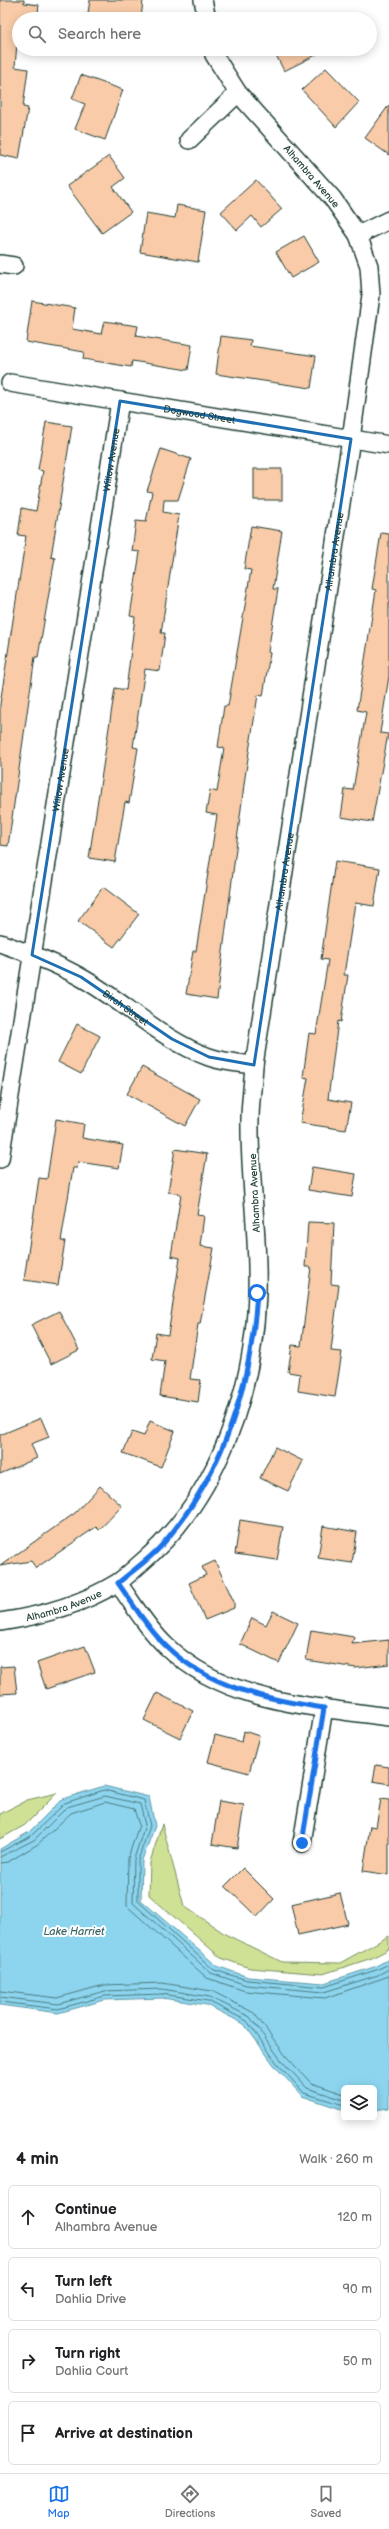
<!DOCTYPE html>
<meta charset="utf-8">
<style>
body{margin:0;font-family:"Balsamiq Sans",sans-serif;background:#f2f2f2;color:#202124}
.controls{position:absolute;right:12px;bottom:12px;display:grid;overflow:hidden;border-radius:6px;box-shadow:0 2px 10px #0003}
.controls button{width:36px;height:36px;display:grid;place-items:center;padding:0;border:0;border-bottom:1px solid #e0e0e0;background:#fff;color:#202124;font:20px sans-serif}
.stop{position:absolute;width:12px;height:12px;margin:-9px;border:3px solid #1a73e8;border-radius:50%;background:#fff}
.stop.end{background:#1a73e8;border-color:#fff;box-shadow:0 1px 4px #0008}
.list{margin:0;padding:0;list-style:none}
h2{display:flex;justify-content:space-between;align-items:center;height:52px;margin:0;padding:0 16px;font-size:17px}
h2 small{font-size:13px;font-weight:400;color:#757577}
.list li{display:grid;grid-template-columns:26px 1fr auto;gap:12px;align-items:center;box-sizing:border-box;height:64px;margin:0 8px 8px;padding:0 8px;border:1px solid #e0e0e0;border-radius:6px}
.list b{display:block;font-size:15px;white-space:nowrap}
.list p{margin:0;font-size:13px;white-space:nowrap;color:#757577}
.list em{font-size:13px;font-style:normal;color:#757577}
.icon{flex:none;width:22px;height:22px;fill:none;stroke:currentColor;stroke-width:2;stroke-linecap:round;stroke-linejoin:round}
.map{position:relative;flex:none;width:389px;height:2133px;overflow:hidden}
.search{position:absolute;background:#fff;box-shadow:0 2px 10px #0003;left:12px;right:12px;top:12px;height:44px;display:flex;align-items:center;gap:10px;box-sizing:border-box;padding:0 14px;border-radius:22px;color:#757577;font-size:15px}
.sheet{height:340px;background:#fff}
nav{display:flex;justify-content:space-around;align-items:center;box-sizing:border-box;height:56px;border-top:1px solid #e0e0e0;background:#fff;font-size:11px;color:#757577}
nav a{display:grid;justify-items:center;gap:2px}
nav .on{color:#1a73e8}
.map>svg:first-child{display:block}
.green{fill:#cfe195;stroke:#778f64}
.water{fill:#8dd5ef;stroke:#6198a4}
.lines{fill:none;stroke-linecap:round;stroke-linejoin:round}
.shore{stroke:#4b7a7f;stroke-width:1}
.building{fill:#f9cba8;stroke:#1f3d34}
.street-casing{stroke:#1f3d34;stroke-width:20}
.street{stroke:#fff;stroke-width:17}
.route{stroke:#1a73e8;stroke-width:5}
.marked{fill:none;stroke:#1f6fb2;stroke-width:3;stroke-linejoin:round}
.labels{text-anchor:middle;stroke-width:4;stroke-linejoin:round;paint-order:stroke}
.street-label{font-size:10px;fill:#1f3d34;stroke:#fff}
.water-label{font-size:11px;font-style:italic;fill:#3a6363;stroke:#fff}
</style>
<div class="map">
<svg width="389" height="2133" viewBox="0 0 389 2133">
<rect width="100%" height="100%" fill="#fff"/>
<filter id="ink" filterUnits="userSpaceOnUse"><feTurbulence type="fractalNoise" baseFrequency=".025" numOctaves="2"/><feDisplacementMap in="SourceGraphic" scale="8" xChannelSelector="R" yChannelSelector="G"/><feConvolveMatrix kernelMatrix="1 2 1 2 8 2 1 2 1" color-interpolation-filters="sRGB"/></filter>
<g filter="url(#ink)">
<g class="green">
<path d="M57,1793L25,1825L0,1839V1814L27,1800Z"/>
<path d="M162,1824L184,1906L225,1934L282,1962L340,1963L389,1936V1949L372,1958L323,1974L250,1968L221,1958L149,1895L150,1862Z"/>
</g>
<path class="water" d="M104,1786L149,1797L155,1826L142,1860L141,1900L217,1966L248,1977L324,1983L374,1967L389,1959V2108L374,2110V2088H344V2110L302,2096L274,2065L244,2024L207,2005L162,1998L105,2000L58,2013L0,2005V1849L29,1832L62,1799Z"/>
<g class="lines">
<g class="shore">
<path d="M0,1852L31,1836L65,1803L104,1790L144,1800L150,1826L138,1860V1901L214,1970L247,1980L324,1987L376,1970L389,1964"/>
<path d="M0,1857L34,1840L67,1807L105,1796L140,1804L145,1825L134,1859L133,1903L211,1973L246,1985L324,1992L378,1975L389,1969"/>
<path d="M0,1863L8,1862L38,1844L71,1813L105,1802L134,1809L139,1825L128,1858L127,1906L207,1978L245,1991L325,1998L389,1976"/>
<path d="M0,1991L57,1998L104,1985L162,1983L212,1991L254,2013L286,2056L311,2083L344,2094"/>
<path d="M0,1997L58,2004L105,1991L162,1989L210,1997L250,2017L281,2060L307,2088L344,2100"/>
<path d="M0,2002L58,2009L105,1996L162,1994L208,2001L247,2021L277,2063L304,2093L344,2105"/>
</g>
</g>
<g class="building">
<path d="M0,0H24V3L39,5L37,19H19L15,67L28,69L23,107L28,108L19,159L0,155Z"/>
<path d="M90,0H143L141,19H104V15L88,13Z"/>
<path d="M273,49H328L284,71Z"/>
<path d="M326,68L359,102L336,127L302,90Z"/>
<path d="M81,75L123,90L105,140L75,129L85,104L72,99Z"/>
<path d="M389,105V155L365,138Z"/>
<path d="M109,156L125,178L113,187L131,212L102,233L67,186Z"/>
<path d="M256,180L282,209L261,227L252,216L237,230L221,212Z"/>
<path d="M177,205L206,210L198,262L140,252L146,213L175,218Z"/>
<path d="M304,236L319,262L291,278L276,252Z"/>
<path d="M32,301L75,308L72,329L101,334L104,321L138,326L136,336L192,345L188,370L132,361L131,367L83,359L84,352L26,342Z"/>
<path d="M221,336L251,340L250,346L316,356L311,388L216,374Z"/>
<path d="M46,422L72,426L51,557L55,558L38,657H35L8,846L0,845V704L26,536L18,535L22,508L36,511L43,471L38,470Z"/>
<path d="M161,449L191,459L178,500H164L163,512L179,515L161,633H165L160,671L145,669L133,747L138,748L129,803L125,802L115,862L89,858L115,688L126,690L135,617L130,616L140,552L132,551L136,521L146,522L152,492L147,491Z"/>
<rect x="254" y="469" width="28" height="31"/>
<path d="M251,526L282,531L273,589H278L268,652L270,653L263,696L258,695L245,777L217,999L186,994L193,951H196L217,815L206,813L210,790L217,792L224,748L218,747L224,706H228L251,570L244,569Z"/>
<path d="M381,533L389,534V676L380,733L388,734L372,822L341,817L345,789L353,790L366,712L357,710L376,590L372,589Z"/>
<path d="M335,861L380,868L374,906L355,903L344,975H348L341,1022L338,1021L328,1099L351,1103L346,1130L300,1123L308,1078L303,1077L309,1033L316,1034L328,960L321,959Z"/>
<path d="M103,887L139,914L114,947L78,921Z"/>
<path d="M77,1024L100,1036L81,1074L58,1062Z"/>
<path d="M142,1067L200,1099L185,1126L127,1094Z"/>
<path d="M56,1119L84,1124L82,1138L123,1145L119,1168L78,1162L77,1168H73L61,1241H65L58,1285L24,1280L39,1178L47,1179Z"/>
<path d="M175,1149L207,1154L197,1215L204,1216L200,1246L214,1248L200,1324H198L190,1379L201,1380L198,1402L160,1396L165,1361L152,1359L156,1333L168,1335L180,1258L171,1256L181,1194L168,1192Z"/>
<path d="M312,1167L356,1174L352,1197L308,1190Z"/>
<path d="M308,1222L334,1223L331,1284L339,1285L331,1351L342,1352L335,1397L298,1391L300,1374L288,1372L292,1345L301,1346L311,1267H305Z"/>
<path d="M59,1311L79,1350L51,1364L31,1325Z"/>
<path d="M41,1418L49,1437L31,1444L37,1458L0,1474V1435Z"/>
<path d="M150,1421L175,1431L161,1467L123,1453L132,1432L144,1436Z"/>
<path d="M275,1447L303,1461L288,1491L260,1478Z"/>
<path d="M100,1486L122,1506L99,1530L96,1527L36,1568L31,1561L0,1566L75,1513Z"/>
<path d="M240,1520L283,1527L277,1560L235,1554Z"/>
<path d="M323,1526L357,1532L352,1563L318,1558Z"/>
<path d="M215,1561L234,1602V1608L205,1620L189,1583L206,1575L202,1567Z"/>
<path d="M273,1611L298,1623L279,1663L240,1644L252,1618L266,1625Z"/>
<path d="M311,1630L354,1637L352,1644L389,1640V1664L356,1668L306,1660Z"/>
<path d="M85,1646L95,1672L46,1689L37,1663Z"/>
<path d="M14,1666L17,1693L0,1694V1667Z"/>
<path d="M157,1693L193,1711L180,1738L144,1720Z"/>
<path d="M244,1731L259,1736L249,1773L208,1762L215,1735L242,1742Z"/>
<path d="M376,1765L389,1767V1784L373,1781Z"/>
<path d="M381,1799L389,1800V1875L363,1871L370,1826L376,1827Z"/>
<path d="M219,1801L244,1805L237,1848L212,1844Z"/>
<path d="M243,1868L274,1899L257,1917L225,1886Z"/>
<path d="M340,1893L348,1924L298,1935L291,1904Z"/>
</g>
<g class="lines">
<defs>
<g id="street">
<path d="M203,0L207,19"/>
<path d="M189,140L238,93"/>
<path d="M358,235L389,220"/>
<path d="M0,264L14,266"/>
<path id="s1" d="M10,383L389,445"/>
<path id="s2" d="M0,943C28,953 56,963 82,978C125,1002 161,1040 209,1057C223,1062 239,1063 254,1065"/>
<path id="s3" d="M0,1159L120,401"/>
<path d="M118,1583C133,1604 147,1628 166,1646C226,1703 312,1706 389,1717"/>
<path id="s4" d="M0,1622C41,1616 81,1605 117,1583C125,1578 133,1570 141,1563C218,1498 254,1391 257,1293C259,1235 249,1178 250,1120C250,1102 253,1084 254,1065L351,439L371,295L369,266L358,235L333,199L238,93L214,55L213,49"/>
<path d="M302,1843L324,1708"/>
</g>
</defs>
<use href="#street" class="street-casing"/>
<use href="#street" class="street"/>
</g>
</g>
<g class="lines" filter="url(#ink)">
<path class="route" d="M257,1293C251,1387 224,1473 162,1545C150,1559 132,1571 118,1583C133,1604 147,1628 166,1646C209,1688 267,1699 324,1708L302,1843"/>
</g>
<path class="marked" d="M120,401L351,439L254,1065L209,1057L172,1039L81,977L32,955Z"/>
<g class="labels">
<g class="street-label">
<text transform="translate(312 176) rotate(49)" y="4">Alhambra Avenue</text>
<text dy="4" stroke="none"><textPath href="#s1" startOffset="192">Dogwood Street</textPath></text>
<text dy="4" stroke="none"><textPath href="#s3" startOffset="708">Willow Avenue</textPath></text>
<text dy="4" stroke="none"><textPath href="#s4" startOffset="1206">Alhambra Avenue</textPath></text>
<text dy="4" stroke="none"><textPath href="#s3" startOffset="384">Willow Avenue</textPath></text>
<text dy="4" stroke="none"><textPath href="#s4" startOffset="882">Alhambra Avenue</textPath></text>
<text dy="4" stroke="none"><textPath href="#s2" startOffset="142">Birch Street</textPath></text>
<text transform="translate(254 1193) rotate(-93)" y="4">Alhambra Avenue</text>
<text dy="4" stroke="none"><textPath href="#s4" startOffset="66">Alhambra Avenue</textPath></text>
</g>
<g class="water-label">
<text x="74" y="1935">Lake Harriet</text>
</g>
</g>
</svg>
<div class="controls">
<button><svg class="icon" aria-label="layers" viewBox="0 0 24 24"><path d="M12 4l9 5-9 5-9-5zM3 14l9 5 9-5"/></svg></button>
</div>
<div class="stop" style="left:257px;top:1293px"></div>
<div class="stop end" style="left:302px;top:1843px"></div>
<div class="search"><svg class="icon" aria-label="search" viewBox="0 0 24 24"><circle cx="10" cy="10" r="6"/><path d="M15 15l6 6"/></svg>Search here</div>
</div>
<section class="sheet">
<h2>4 min<small>Walk · 260 m</small></h2>
<ul class="list">
<li><svg class="icon" aria-label="ahead" viewBox="0 0 24 24"><path d="M12 20V5M6 11l6-6 6 6"/></svg><div><b>Continue</b><p>Alhambra Avenue</p></div><em>120 m</em></li>
<li><svg class="icon" aria-label="left" viewBox="0 0 24 24"><path d="M17 20v-9H6M10 6l-5 5 5 5"/></svg><div><b>Turn left</b><p>Dahlia Drive</p></div><em>90 m</em></li>
<li><svg class="icon" aria-label="right" viewBox="0 0 24 24"><path d="M7 20v-9h11M14 6l5 5-5 5"/></svg><div><b>Turn right</b><p>Dahlia Court</p></div><em>50 m</em></li>
<li><svg class="icon" aria-label="arrive" viewBox="0 0 24 24"><path d="M6 21V4h12l-3 4 3 4H6"/></svg><div><b>Arrive at destination</b></div></li>
</ul>
</section>
<nav>
<a class="on"><svg class="icon" aria-label="map" viewBox="0 0 24 24"><path d="M3 6l6-2 6 2 6-2v14l-6 2-6-2-6 2zM9 4v14M15 6v14"/></svg>Map</a>
<a><svg class="icon" aria-label="directions" viewBox="0 0 24 24"><path d="M12 3l9 9-9 9-9-9zM9 14v-3h6M13 9l2 2-2 2"/></svg>Directions</a>
<a><svg class="icon" aria-label="saved" viewBox="0 0 24 24"><path d="M7 4h10v16l-5-4-5 4z"/></svg>Saved</a>
</nav>
